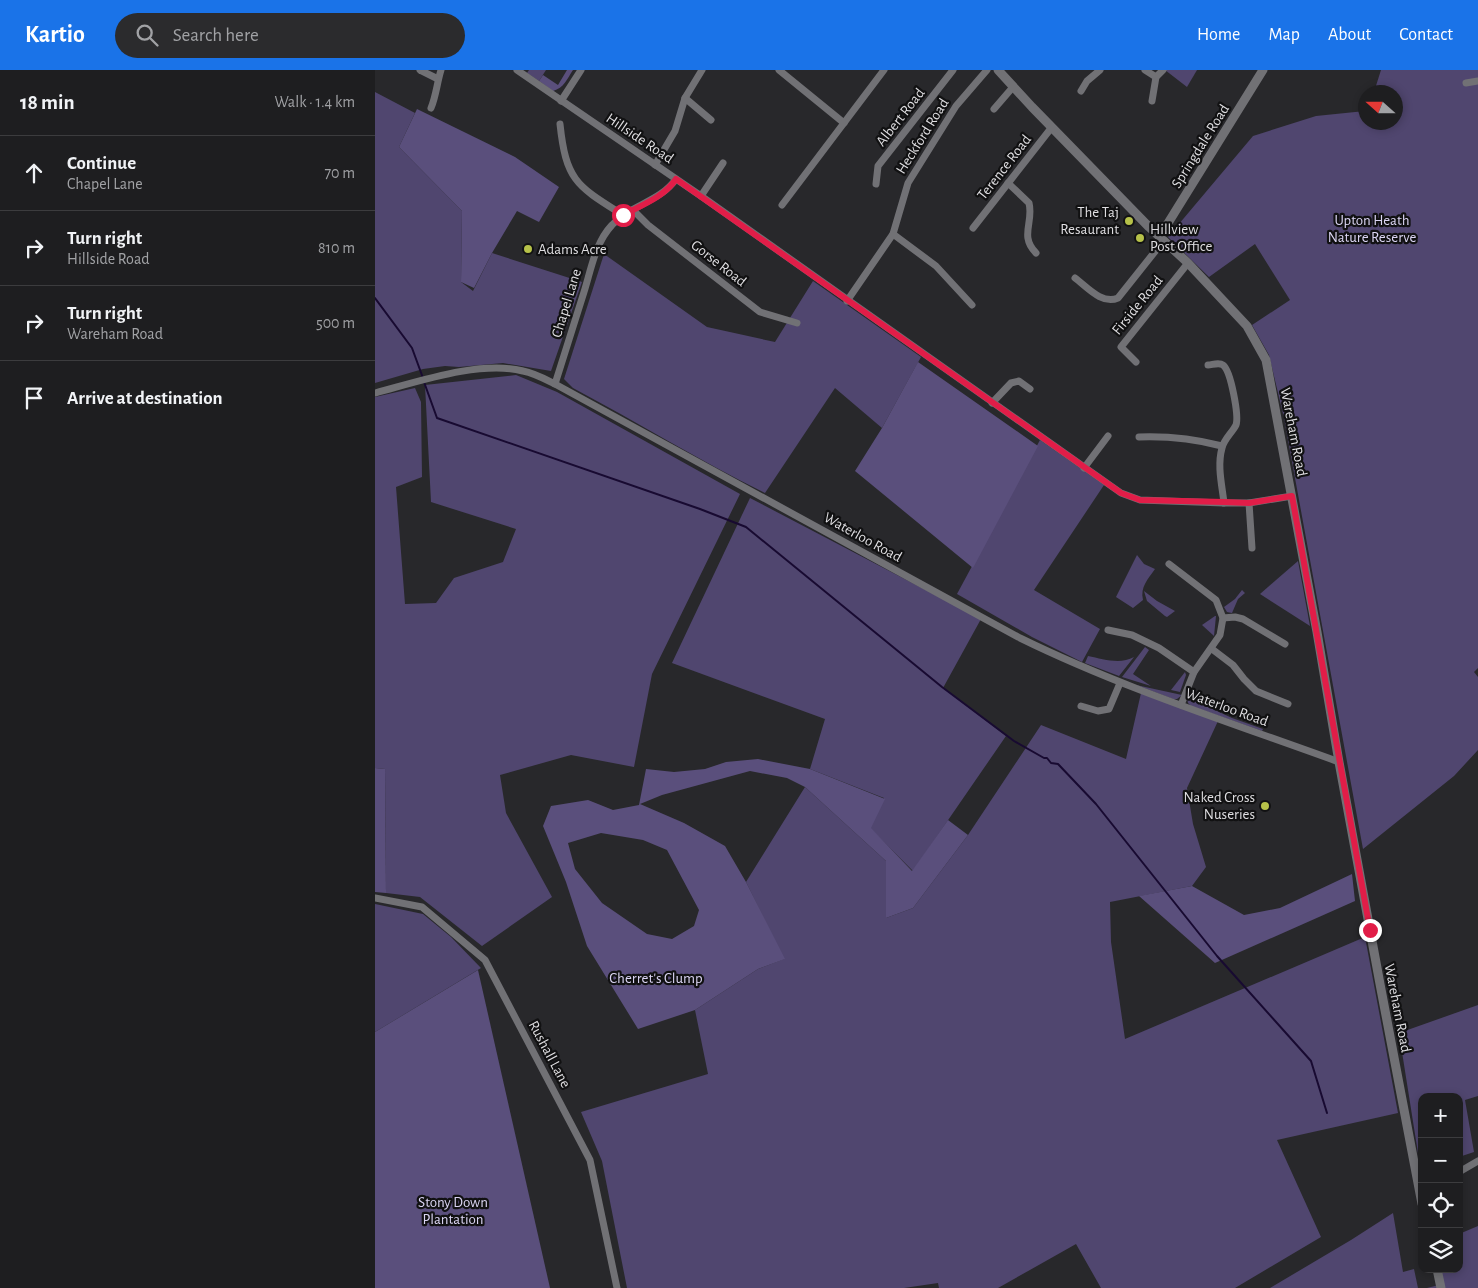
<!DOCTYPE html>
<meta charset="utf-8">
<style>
body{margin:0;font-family:"Alegreya Sans",sans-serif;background:#2b2b2d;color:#f1f3f6}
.controls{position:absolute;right:15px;bottom:15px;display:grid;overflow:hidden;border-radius:10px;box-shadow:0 2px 8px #0003}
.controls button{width:45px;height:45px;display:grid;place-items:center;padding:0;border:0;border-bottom:1px solid #3c3c3e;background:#1e1e20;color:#f1f3f6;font:25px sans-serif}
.compass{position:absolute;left:983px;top:15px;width:45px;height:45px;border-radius:50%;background:#1e1e20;box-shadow:0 2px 8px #0003;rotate:291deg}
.stop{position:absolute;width:15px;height:15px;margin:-11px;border:4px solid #e11d48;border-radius:50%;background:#fff}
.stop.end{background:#e11d48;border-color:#fff;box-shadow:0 1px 5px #0008}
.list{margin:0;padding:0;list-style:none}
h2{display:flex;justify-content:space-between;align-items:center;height:65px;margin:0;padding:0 20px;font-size:21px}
h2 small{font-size:16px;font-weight:400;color:#a1a2a5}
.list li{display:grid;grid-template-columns:32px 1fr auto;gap:15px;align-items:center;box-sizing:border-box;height:75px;padding:0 20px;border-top:1px solid #3c3c3e}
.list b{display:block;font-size:19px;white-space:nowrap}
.list p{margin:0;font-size:16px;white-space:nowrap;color:#a1a2a5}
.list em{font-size:16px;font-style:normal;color:#a1a2a5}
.icon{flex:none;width:28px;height:28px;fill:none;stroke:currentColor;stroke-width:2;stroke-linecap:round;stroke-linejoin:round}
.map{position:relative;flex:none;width:1103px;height:1218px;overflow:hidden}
header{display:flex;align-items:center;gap:30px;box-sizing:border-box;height:70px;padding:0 25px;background:#1a73e8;color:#fff}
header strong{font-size:24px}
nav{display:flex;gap:28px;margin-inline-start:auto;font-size:18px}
.search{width:350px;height:45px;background:#2b2b2d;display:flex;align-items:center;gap:12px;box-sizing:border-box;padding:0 18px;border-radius:28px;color:#a1a2a5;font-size:19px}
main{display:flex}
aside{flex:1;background:#1e1e20}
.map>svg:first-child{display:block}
.green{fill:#50466f}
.forest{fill:#5a4f7c;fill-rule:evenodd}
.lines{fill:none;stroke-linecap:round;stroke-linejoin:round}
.stream{stroke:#180a31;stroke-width:2}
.minor{stroke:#717175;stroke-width:7}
.tertiary{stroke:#717175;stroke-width:9}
.route{stroke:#e11d48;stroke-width:6}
.poi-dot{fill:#b6c149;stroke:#111112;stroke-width:2}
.labels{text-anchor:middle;stroke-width:4.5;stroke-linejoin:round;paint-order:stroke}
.street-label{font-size:15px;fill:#dfdee1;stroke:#111112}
.poi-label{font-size:15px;fill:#dfdee1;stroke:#111112;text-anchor:end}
.park-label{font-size:15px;fill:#dbd5f3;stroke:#111112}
</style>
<header>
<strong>Kartio</strong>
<div class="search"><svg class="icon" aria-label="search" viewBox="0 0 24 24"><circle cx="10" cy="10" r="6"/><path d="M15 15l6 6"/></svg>Search here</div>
<nav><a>Home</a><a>Map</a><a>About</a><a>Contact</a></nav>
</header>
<main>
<aside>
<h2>18 min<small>Walk · 1.4 km</small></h2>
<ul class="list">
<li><svg class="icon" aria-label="ahead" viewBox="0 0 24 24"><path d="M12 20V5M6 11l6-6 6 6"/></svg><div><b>Continue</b><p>Chapel Lane</p></div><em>70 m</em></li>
<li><svg class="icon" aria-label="right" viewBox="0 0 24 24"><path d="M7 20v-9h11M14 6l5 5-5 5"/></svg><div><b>Turn right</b><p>Hillside Road</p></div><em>810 m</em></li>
<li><svg class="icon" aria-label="right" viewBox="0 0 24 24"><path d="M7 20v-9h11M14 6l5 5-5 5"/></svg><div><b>Turn right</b><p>Wareham Road</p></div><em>500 m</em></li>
<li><svg class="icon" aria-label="arrive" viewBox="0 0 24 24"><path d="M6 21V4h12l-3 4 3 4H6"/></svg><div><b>Arrive at destination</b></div></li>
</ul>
</aside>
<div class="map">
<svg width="1103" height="1218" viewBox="0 0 1103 1218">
<rect width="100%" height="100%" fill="#28282b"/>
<g class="green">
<path d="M154,0H171L164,11L152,3Z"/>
<path d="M790,0H822L812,17Z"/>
<path d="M1006,0H1103V598L1099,602L1103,607V680L1079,706L988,779L909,348L894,285L877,255L915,230L880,174L834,207L793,167L878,66L941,46L990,41L991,52H1021V22H999Z"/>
<path d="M0,22L40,43L24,77L87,141L86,212L98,221L117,183L207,212L176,301L128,293L84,297L70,296L48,299L0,313Z"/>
<path d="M229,184L332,257L400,272L438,211L546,287L507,358L460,318L390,423C325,391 262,352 198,318L189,309Z"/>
<path d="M141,305L182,322L365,424L277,604L259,697L196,685L125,705L131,743L177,827L107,876L45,827L11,823L10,699L0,698V327L40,318L46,332L47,407L21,417L30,534L61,533L79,508L128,492L141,459L56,432L50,315Z"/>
<path d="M665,370L729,415L659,520L725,559L707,592L657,567L582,524Z"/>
<path d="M375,428L606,549L568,618L631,666L538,801L495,758L509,728L435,699L450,649L297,593Z"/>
<path d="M762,485L769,494L780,499C773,509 765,517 768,530L758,538L741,527Z"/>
<path d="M923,491L935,556L885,524Z"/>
<path d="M867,520L870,523L863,529L857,543L852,542L849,537L860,529Z"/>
<path d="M769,521L782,531L800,541L792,547L790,546L772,531Z"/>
<path d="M840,546H841L839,566L827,555Z"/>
<path d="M770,577L774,580L758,604L776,616L747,607Z"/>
<path d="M713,586C728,589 745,595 759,587L744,606L710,593Z"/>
<path d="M810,602L811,605L805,622L796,620Z"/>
<path d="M761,615L807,625L802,629H798Z"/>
<path d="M766,623L843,651L812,718L818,754L831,797L817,816L735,832L736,872L750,969L990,867L1023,1043L902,1070L946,1167L860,1218H726L701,1174L623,1218H564L563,1213L529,1218H252L227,1091L206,1042L333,1004L320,940L383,899L409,889L371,812L430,717L511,791V848L538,838L593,765L666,655L751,689Z"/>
<path d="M812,627L857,648L888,659L887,661L816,636L813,633Z"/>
<path d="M0,834L48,844L76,867L106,898L0,962Z"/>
<path d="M1103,935V1026L1090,1030L1099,1082L1084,1087V1027H1047L1046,1102L1024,963Z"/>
<path d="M1018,1143L1028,1202L1039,1199L1043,1218H895L976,1170Z"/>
<path d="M1103,1156V1218H1052L1068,1214L1064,1199H1084V1164Z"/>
</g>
<g class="forest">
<path d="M192,0H198C192,9 189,18 178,21L164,11L168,5L183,15Z"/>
<path d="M42,39L140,87L184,117L164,152L142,141L117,183L99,218L86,212L87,141L24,77Z"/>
<path d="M543,292L663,376L598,498L480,401L507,358Z"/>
<path d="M383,689L435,699L510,729L496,758L537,801L573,750L593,765L538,838L511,848V791L430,717L412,708L375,701L287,725L265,734L309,753L350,776L371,812L410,889L383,899L320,940L263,959L212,876L191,812L168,756L176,736L213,730L238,740L264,735L271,699L299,702L330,699L351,692ZM226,763L268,770L292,780L324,840L319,856L297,869L272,864L227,833L200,799L193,773Z"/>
<path d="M0,698L10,699L11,823L0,822Z"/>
<path d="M977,804L980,831L840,893L764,826L817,816L869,845L905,838Z"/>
<path d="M103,900L175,1218H0V962Z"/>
</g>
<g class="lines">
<g class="stream">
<path d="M0,228L37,278L48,308"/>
<path d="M49,312L62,348L325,439L371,457L567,617L639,671L669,688H672L676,693L683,694L721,734L842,886L936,991L952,1043"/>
</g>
<g class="minor">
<path d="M45,0L63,9"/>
<path d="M142,0L326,126L746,423L765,430L849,433H874L917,426"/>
<path d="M404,0L469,53"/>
<path d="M770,0L781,7"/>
<path d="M1091,13L1103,11"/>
<path d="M706,21L712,11L725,0"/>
<path d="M310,28L336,50"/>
<path d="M186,31L206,0"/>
<path d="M777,31L781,7L788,0"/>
<path d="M56,38C61,26 62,13 66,0"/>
<path d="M619,39L638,17"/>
<path d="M185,54C191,111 202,116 248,145"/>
<path d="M280,95L300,61L310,28L327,0"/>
<path d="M633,113L654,133C659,152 644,166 661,183"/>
<path d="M501,114L503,96L578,0"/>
<path d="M326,126L348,93"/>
<path d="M407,135L509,0"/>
<path d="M258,140L273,155L385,242L422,253"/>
<path d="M598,158L677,57"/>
<path d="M518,164L561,196L597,235"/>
<path d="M700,208C712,217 727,235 743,228L782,179L785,166"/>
<path d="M472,231L518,164L533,113L581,36L612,0"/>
<path d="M761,292L746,277L813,193"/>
<path d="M833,295C837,295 844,292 848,295C856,301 864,346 861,355C857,363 849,369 847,378C842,396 847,415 849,433"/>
<path d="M180,314C190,283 199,253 209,222C216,200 220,173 237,155C255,135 285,132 301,109"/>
<path d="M0,323C42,312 105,290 148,301C159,303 170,309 180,314L645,568C747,618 857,653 964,692"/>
<path d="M617,333L636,313L644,311L655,319"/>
<path d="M764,367C793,366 820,369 847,376"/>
<path d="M709,398L733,366"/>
<path d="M874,433L877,478"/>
<path d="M794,494L841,530L848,548L845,565L819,602L806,635"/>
<path d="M848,548L860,547L868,549L910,574"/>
<path d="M733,560L757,565L784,578L819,602"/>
<path d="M837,579L858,595L869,609L881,621L913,634"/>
<path d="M706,636L723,641L734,639L745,613"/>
<path d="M0,828L47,837L110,890L215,1090L242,1218"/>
<path d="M1084,1102L1103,1091"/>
</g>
<g class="tertiary">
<path d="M623,0L657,37L774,157L813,193L872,256L891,290L942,562L964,692L1005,914L1047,1134"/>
<path d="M785,166L888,0"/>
<path d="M1062,1199L1066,1218"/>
</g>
</g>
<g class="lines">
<path class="route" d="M248,145C267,135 289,127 301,109L746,423L765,430L849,432L874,433L917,426L995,860"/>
</g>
<g class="poi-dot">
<circle cx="754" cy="151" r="5"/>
<circle cx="765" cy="168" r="5"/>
<circle cx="153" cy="179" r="5"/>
<circle cx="890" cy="736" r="5"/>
</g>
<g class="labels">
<g class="street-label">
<text transform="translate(525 47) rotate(-52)" y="5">Albert Road</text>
<text transform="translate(547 66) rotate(-58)" y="5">Heckford Road</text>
<text transform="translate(265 68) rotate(34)" y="5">Hillside Road</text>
<text transform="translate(825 76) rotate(-58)" y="5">Springdale Road</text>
<text transform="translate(629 97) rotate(-52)" y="5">Terence Road</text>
<text transform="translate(344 193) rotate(38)" y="5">Gorse Road</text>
<text transform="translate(191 233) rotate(-73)" y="5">Chapel Lane</text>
<text transform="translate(762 235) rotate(-51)" y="5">Firside Road</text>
<text transform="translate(919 362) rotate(79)" y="5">Wareham Road</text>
<text transform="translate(488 467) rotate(29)" y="5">Waterloo Road</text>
<text transform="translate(852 637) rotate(20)" y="5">Waterloo Road</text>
<text transform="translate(1023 938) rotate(79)" y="5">Wareham Road</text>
<text transform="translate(175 984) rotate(62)" y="5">Rushall Lane</text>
</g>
<g class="poi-label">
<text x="744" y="147">The Taj<tspan x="744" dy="17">Resaurant</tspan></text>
<text x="775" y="164" text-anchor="start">Hillview<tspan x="775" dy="17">Post Office</tspan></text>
<text x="163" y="184" text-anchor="start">Adams Acre</text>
<text x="880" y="732">Naked Cross<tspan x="880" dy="17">Nuseries</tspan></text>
</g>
<g class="park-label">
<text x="997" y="155">Upton Heath<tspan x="997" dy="17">Nature Reserve</tspan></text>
<text x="281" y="913">Cherret's Clump</text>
<text x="78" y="1137">Stony Down<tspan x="78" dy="17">Plantation</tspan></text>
</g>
</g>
</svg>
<div class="controls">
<button>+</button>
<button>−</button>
<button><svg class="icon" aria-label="locate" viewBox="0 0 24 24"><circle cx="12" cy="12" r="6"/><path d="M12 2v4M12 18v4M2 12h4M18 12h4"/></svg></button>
<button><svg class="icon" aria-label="layers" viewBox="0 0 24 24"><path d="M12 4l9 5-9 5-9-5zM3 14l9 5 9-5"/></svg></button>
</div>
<svg class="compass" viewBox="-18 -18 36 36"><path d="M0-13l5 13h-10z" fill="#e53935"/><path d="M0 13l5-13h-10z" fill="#a1a2a5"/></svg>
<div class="stop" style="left:248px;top:145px"></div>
<div class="stop end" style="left:995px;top:860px"></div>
</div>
</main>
